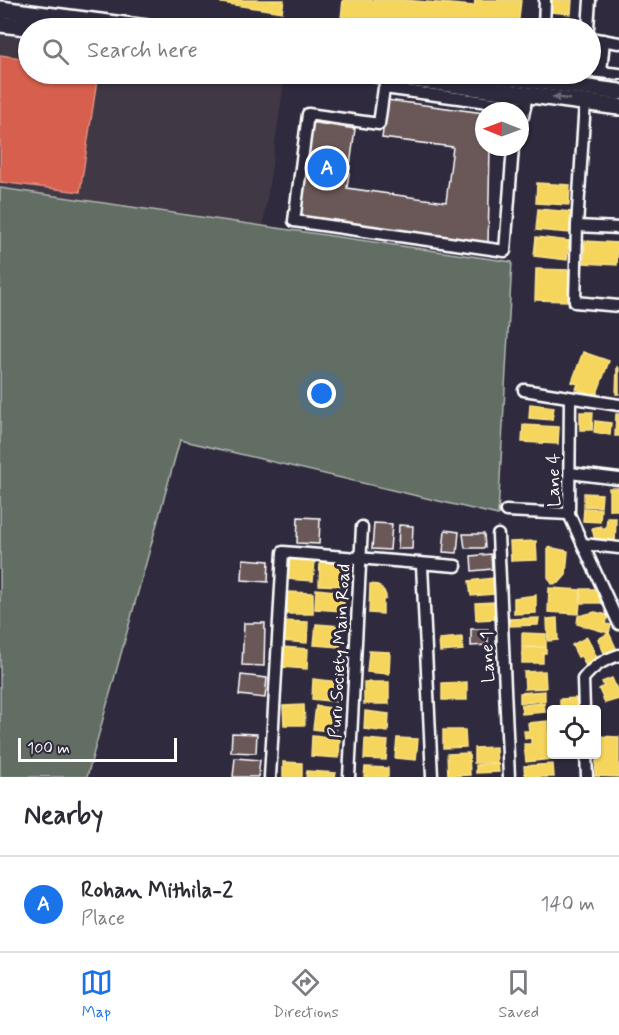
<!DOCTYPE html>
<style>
body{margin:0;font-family:Mynerve,sans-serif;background:#f2f2f3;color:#2b2b33}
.controls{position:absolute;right:18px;bottom:18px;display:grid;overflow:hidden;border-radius:6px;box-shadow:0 2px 4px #0004}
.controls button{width:54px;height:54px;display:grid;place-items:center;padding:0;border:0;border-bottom:2px solid #e1e1e2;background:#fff;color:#2b2b33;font:30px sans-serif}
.compass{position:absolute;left:475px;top:102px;width:54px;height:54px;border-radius:50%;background:#fff;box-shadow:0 2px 4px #0004;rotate:271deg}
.scale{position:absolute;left:18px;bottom:15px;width:159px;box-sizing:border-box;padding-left:6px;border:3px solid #fff;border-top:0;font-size:16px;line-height:21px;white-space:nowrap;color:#fff;-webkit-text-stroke:4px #2f2a3d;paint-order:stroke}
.you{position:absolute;left:322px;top:394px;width:21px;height:21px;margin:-15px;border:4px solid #fff;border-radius:50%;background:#1a73e8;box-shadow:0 0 0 9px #1a73e833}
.badge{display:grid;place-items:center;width:39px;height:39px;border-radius:50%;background:#1a73e8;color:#fff;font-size:20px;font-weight:700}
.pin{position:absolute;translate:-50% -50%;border:3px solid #fff;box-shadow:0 2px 6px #0006}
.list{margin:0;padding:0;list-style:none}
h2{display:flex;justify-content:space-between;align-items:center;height:78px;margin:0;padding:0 24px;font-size:26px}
h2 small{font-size:20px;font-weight:400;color:#7c7c81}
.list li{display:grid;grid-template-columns:39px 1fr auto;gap:18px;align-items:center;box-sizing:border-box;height:96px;padding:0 24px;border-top:2px solid #e1e1e2}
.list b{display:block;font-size:22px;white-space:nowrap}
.list p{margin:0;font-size:20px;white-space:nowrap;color:#7c7c81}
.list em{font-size:20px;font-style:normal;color:#7c7c81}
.icon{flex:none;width:33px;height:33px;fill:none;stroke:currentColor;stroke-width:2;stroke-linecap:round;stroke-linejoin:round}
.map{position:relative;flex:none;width:619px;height:777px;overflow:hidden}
.search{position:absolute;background:#fff;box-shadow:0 2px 4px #0004;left:18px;right:18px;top:18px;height:66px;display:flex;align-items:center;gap:15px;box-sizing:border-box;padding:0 21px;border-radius:33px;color:#7c7c81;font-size:22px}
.sheet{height:174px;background:#fff}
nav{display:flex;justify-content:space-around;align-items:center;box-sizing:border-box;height:84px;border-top:2px solid #e1e1e2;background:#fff;font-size:16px;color:#7c7c81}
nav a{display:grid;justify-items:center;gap:3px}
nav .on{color:#1a73e8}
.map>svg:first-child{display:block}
.built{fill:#413845}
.green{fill:#626e63;stroke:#b0b6b1;stroke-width:1.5}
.homes{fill:#f6d55c;stroke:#f9e28d;stroke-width:1.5}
.shops{fill:#d6604d;stroke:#e29082;stroke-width:1.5}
.building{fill:#6a5958;stroke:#fff;stroke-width:1.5}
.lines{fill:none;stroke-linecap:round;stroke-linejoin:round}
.minor-casing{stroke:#fff;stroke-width:15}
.secondary-casing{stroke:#fff;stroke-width:20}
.minor{stroke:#2f2a3d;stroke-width:10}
.secondary{stroke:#2f2a3d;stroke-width:15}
.oneway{fill:#6d6a77}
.labels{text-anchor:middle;stroke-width:6;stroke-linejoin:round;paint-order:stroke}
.street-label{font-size:18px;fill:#fff;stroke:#2f2a3d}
</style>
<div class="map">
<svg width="619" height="777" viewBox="0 0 619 777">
<rect width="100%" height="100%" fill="#2f2a3d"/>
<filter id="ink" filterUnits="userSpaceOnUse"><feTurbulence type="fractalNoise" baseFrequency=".0167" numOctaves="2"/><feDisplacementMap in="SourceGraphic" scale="12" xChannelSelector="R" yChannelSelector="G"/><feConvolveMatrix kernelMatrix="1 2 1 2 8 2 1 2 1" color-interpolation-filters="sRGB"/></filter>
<g filter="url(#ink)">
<path class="built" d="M0,33L28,37V74H273L285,75L263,226L0,188Z"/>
<path class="green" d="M0,188L512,262L498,515L180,440L87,777H0Z"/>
<g class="homes">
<path d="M222,0H284L282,12L221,3Z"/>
<path d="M343,0H404L474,6L475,0H521L518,28H340Z"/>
<path d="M552,0H572L571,14L551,12Z"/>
<path d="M550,24L572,25V28H550Z"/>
<path d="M537,183L570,185L569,205L536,203Z"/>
<path d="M538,209L572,212L570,233L536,230Z"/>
<path d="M536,237L569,241L567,260L534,256Z"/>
<path d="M585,241L618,243L617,265L584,263Z"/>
<path d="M536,269L569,270L568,301L535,300Z"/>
<path d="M583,352L609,361L596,396L576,389L578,384L572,382Z"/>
<path d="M617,367L619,368V394H616Z"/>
<path d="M530,404L554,407L552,420L529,418Z"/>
<path d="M580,412H593L592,430H580Z"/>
<path d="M616,414H619V436H615Z"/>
<path d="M595,421L611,423L610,435L594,432Z"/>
<path d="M523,425L559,427L558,444L522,442Z"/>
<rect x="609" y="488" width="10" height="22"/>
<path d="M584,493L602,494L601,507L584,506Z"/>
<path d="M584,508L601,509L600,522L583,521Z"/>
<path d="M607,518H616L615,543L595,540L592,528L601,526L602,528H606Z"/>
<path d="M536,541L537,560L511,561L510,542Z"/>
<path d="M548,547L568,551L566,575L559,583L552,584L548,577Z"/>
<path d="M288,558L315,561L313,581L286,579Z"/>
<path d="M320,561L345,563L344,586L319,585Z"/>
<path d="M493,578L494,594L471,596L469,581Z"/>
<path d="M370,584L378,585L384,591L386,596V599L383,600V614L369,613Z"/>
<path d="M549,588L581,590L579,614L548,612Z"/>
<path d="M316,589L345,592L343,611L315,609Z"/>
<rect x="581" y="589" width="20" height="14"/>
<path d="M287,592L313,593V614H287Z"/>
<path d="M536,595V613L514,614V598Z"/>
<path d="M494,602L495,619L476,620L475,603Z"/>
<path d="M595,612L608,615L606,624L611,625L609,633L577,624L578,616Z"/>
<path d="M539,618L538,625L510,626L509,619Z"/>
<path d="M557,618L558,640L548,641L547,619Z"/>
<path d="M282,621L308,622L307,643L281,641Z"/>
<path d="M316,624L342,626L340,647L314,645Z"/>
<path d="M522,633L546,634V647H522Z"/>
<path d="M609,633L617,650L605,655L598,639Z"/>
<path d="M462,637L463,650L440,652L439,639Z"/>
<path d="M587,637L599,662L587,668L581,656L578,657L572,645Z"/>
<path d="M282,647L308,649L307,669L281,667Z"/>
<path d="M546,647V653H543V663H522V648Z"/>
<path d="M369,651L390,652L389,674L367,672Z"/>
<path d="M545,671L546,688L525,689L524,672Z"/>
<path d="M612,678L619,694V699L605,703L599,689L604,686L602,682Z"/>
<path d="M313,679L339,682L338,702L312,699Z"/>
<rect x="364" y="682" width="25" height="22"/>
<path d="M467,682V700H442V683Z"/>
<path d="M545,691V701L520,703V693Z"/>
<path d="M578,698L579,710H560V699Z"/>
<path d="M544,703L545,712L522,714L521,705Z"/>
<path d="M304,705L305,725H284L283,706Z"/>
<path d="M316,706L339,709L336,732L313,729Z"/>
<path d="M365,711L389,714L388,732L364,729Z"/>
<path d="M548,721L551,759L526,762L524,744H531V738L525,739L524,731H529L528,723Z"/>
<path d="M443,730H465L466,747L443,748Z"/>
<path d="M312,736L340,738L339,758L311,756Z"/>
<path d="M597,736L619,737V777L595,776L596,760H600V754L596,753Z"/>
<path d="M397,738L418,739L416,760L395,758Z"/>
<path d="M365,739L388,741L386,760L364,759Z"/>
<path d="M496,747L497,763H474V748Z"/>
<path d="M469,753L470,775L448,776L447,754Z"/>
<path d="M559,754H577V757L559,758Z"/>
<path d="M283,762L302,763V777H283Z"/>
<path d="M498,763L499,772L476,773V765Z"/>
<path d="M553,764L554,777H525L524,766Z"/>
<path d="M365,767L388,768V777H364Z"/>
<path d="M307,771L336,773L335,777H306Z"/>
</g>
<path class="shops" d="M0,55L28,59V74H98L80,192L0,182Z"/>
<g class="building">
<path d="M387,100L484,113V147H490L488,245L299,221L310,122L355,129L347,188L446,202L453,147L382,138Z"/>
<path d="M298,517L320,518L319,544L297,543Z"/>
<path d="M374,523L392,524L390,550L372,549Z"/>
<path d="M399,525L413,526L412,549H398Z"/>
<path d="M445,530L459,532L457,553L443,552Z"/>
<path d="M463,534H484L485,548H465Z"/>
<path d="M491,554L492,569L472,571L471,556Z"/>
<path d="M243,559L269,561L268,582L242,580Z"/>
<path d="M244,623H265L264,666L242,665Z"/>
<path d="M471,629H488V645L471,646Z"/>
<path d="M241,675L267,678L265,698L239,695Z"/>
<path d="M232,733L257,734L256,753L231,752Z"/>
<path d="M235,758L260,760L258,777H233Z"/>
</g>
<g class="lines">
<defs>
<g id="minor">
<path d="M544,28L545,0"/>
<path d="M588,28L590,0"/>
<path d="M590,38L619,43"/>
<path d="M590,71L619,74"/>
<path d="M601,72L604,40"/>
<path d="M585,102L577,226L575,302L619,306"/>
<path d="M520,120L523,116L526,100"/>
<path d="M513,147L505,251L294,221L308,114L379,124L384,88L525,107"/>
<path d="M577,226L619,228"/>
<path d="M524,390L619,405"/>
<path d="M570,398L569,514L619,624"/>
<path d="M570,473L619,479"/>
<path d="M506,511L569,514"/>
<path d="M498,535L509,777"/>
<path d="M583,544L619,548"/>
<path d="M422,565L432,777"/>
<path d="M584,710L583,679C593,666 604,660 619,655"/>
<path d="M586,754L587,777"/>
<path d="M270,777L283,552L456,566"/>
<path d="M349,777L362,527"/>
</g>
<g id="secondary">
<path d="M0,9L147,28"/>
<path d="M0,24L36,28"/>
<path d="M376,74L619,107"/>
<path d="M484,74L619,92"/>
</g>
</defs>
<use href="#minor" class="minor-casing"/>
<use href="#secondary" class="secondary-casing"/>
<use href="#minor" class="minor"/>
<use href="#secondary" class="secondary"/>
</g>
<defs><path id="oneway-solid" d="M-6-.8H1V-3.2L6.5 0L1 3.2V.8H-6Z" transform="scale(1.5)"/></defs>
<use class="oneway" href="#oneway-solid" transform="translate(561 98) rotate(-172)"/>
</g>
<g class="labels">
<g class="street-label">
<text transform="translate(553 480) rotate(-90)" y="6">Lane 4</text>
<text transform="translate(339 651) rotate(-87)" y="6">Puru Society Main Road</text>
<text transform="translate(487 657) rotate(-92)" y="6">Lane 1</text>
</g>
</g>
</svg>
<div class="controls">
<button><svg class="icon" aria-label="locate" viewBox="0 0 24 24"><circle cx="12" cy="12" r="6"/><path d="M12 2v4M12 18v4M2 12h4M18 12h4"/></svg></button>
</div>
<svg class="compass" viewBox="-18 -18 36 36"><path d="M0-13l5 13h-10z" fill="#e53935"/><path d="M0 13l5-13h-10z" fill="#7c7c81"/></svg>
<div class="scale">100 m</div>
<div class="you"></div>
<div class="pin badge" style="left:327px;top:168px">A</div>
<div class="search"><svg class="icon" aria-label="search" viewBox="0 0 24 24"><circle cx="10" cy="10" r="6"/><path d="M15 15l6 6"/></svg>Search here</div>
</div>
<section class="sheet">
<h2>Nearby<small></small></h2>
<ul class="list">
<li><span class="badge">A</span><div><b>Rohan Mithila-2</b><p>Place</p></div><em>140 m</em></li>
</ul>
</section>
<nav>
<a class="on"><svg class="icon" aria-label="map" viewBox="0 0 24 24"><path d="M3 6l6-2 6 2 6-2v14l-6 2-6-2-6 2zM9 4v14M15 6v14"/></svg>Map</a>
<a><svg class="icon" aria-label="directions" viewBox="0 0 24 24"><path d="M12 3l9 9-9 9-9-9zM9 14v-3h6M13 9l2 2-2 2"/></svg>Directions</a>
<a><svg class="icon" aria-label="saved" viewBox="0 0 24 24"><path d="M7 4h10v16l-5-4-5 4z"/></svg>Saved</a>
</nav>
